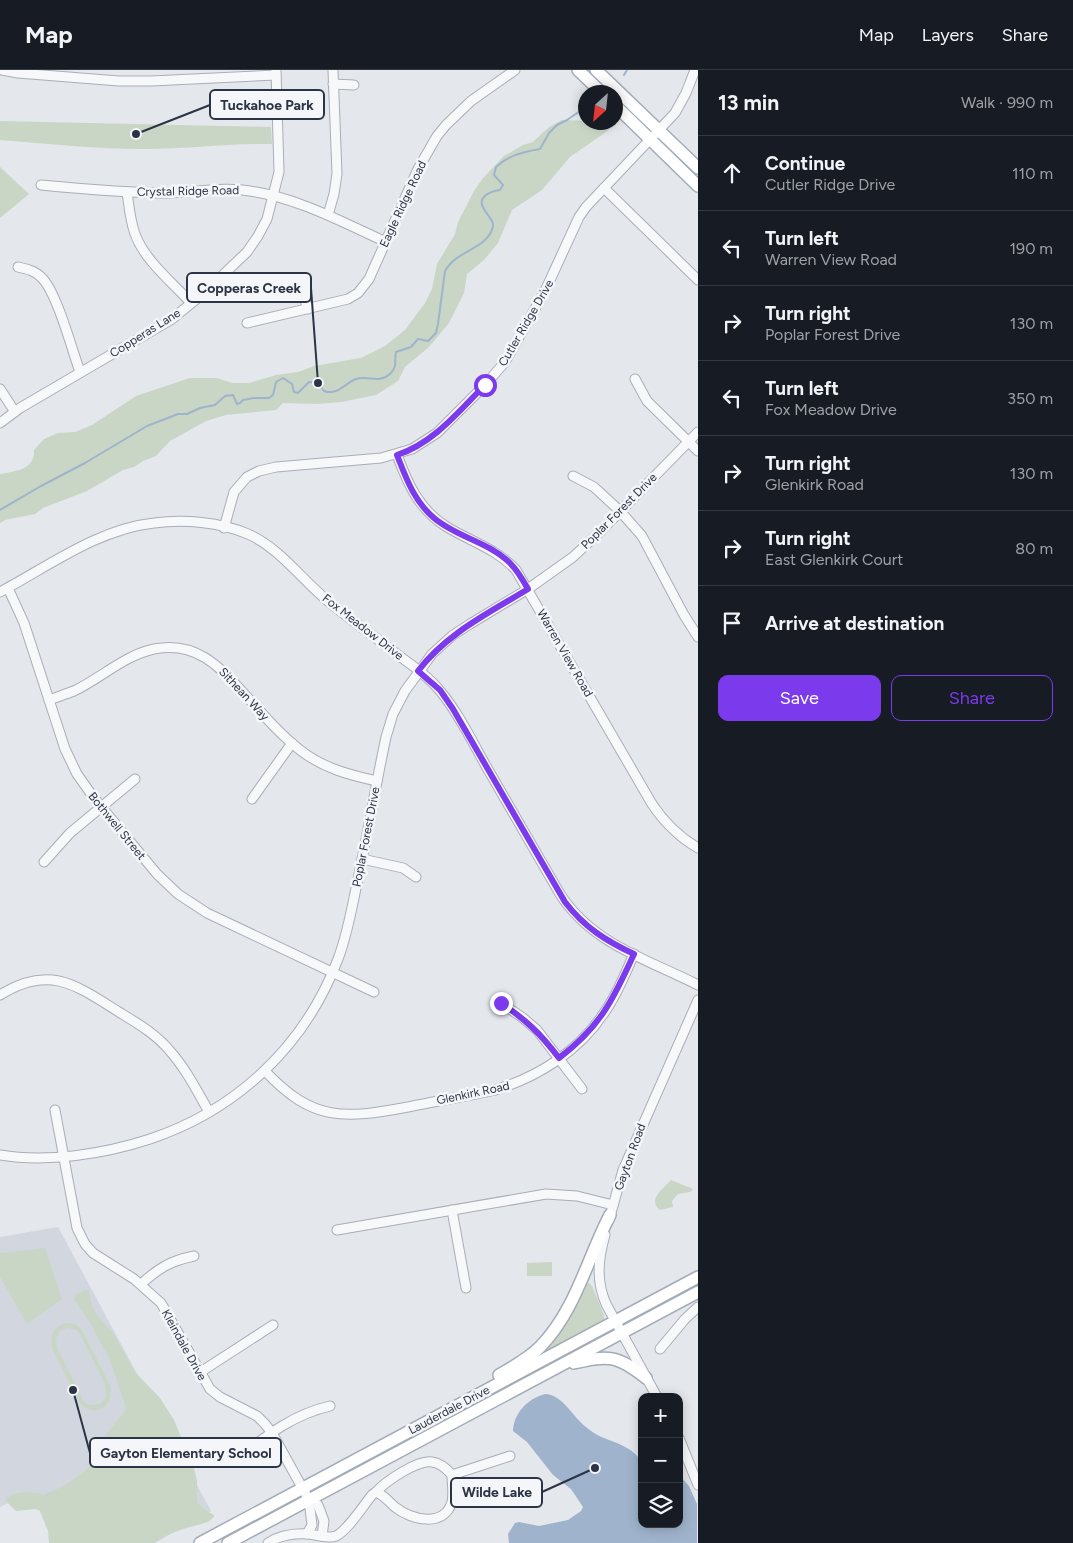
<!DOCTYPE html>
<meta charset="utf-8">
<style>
body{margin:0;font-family:Figtree,sans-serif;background:#20242c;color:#f1f3f6}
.controls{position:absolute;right:15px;bottom:15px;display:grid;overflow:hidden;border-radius:10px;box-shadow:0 2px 12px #0003}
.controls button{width:45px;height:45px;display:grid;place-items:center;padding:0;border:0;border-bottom:1px solid #363941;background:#171b24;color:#f1f3f6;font:25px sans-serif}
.compass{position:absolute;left:578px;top:15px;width:45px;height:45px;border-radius:50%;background:#171b24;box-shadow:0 2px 12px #0003;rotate:207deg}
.stop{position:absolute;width:15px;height:15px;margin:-11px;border:4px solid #7c3aed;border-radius:50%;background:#fff}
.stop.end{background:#7c3aed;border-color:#fff;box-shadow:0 1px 5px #0008}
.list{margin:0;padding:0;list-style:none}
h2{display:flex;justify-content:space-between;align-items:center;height:65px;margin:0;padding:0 20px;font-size:21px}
h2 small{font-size:16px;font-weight:400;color:#9ea1a6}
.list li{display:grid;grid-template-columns:32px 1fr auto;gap:15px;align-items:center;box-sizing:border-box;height:75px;padding:0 20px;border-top:1px solid #363941}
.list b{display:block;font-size:19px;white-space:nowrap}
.list p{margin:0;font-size:16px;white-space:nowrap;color:#9ea1a6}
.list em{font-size:16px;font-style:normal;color:#9ea1a6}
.actions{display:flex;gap:10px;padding:15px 20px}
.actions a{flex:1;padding:11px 0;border:1px solid #7c3aed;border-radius:10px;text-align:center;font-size:18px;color:#7c3aed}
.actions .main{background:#7c3aed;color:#fff}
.icon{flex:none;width:28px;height:28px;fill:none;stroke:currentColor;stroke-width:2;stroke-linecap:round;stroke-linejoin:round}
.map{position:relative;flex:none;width:698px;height:1473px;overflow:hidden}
header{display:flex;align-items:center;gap:30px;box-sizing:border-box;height:70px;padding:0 25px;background:#171b24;border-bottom:1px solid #363941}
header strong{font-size:24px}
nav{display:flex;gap:28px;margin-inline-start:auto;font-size:18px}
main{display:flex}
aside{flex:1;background:#171b24}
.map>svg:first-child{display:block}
.built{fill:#d2d6de}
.green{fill:#c9d6c5;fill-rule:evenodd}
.water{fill:#9fb4cc}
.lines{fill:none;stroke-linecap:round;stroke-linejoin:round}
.stream{stroke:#9fb4cc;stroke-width:2}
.minor-casing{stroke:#a9aeb7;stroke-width:11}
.major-casing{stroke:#a3abb8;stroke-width:14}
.minor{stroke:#f7f8fa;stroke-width:9}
.major{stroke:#fff;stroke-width:11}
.route{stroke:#7c3aed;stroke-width:6}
.labels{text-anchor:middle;stroke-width:5;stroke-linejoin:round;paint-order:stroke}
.street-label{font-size:12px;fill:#2b3445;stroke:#f4f6f9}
.leader{fill:none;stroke:#2b3445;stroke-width:2}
.callout-dot{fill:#2b3445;stroke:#f4f6f9;stroke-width:2}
.callout{fill:#f4f6f9;stroke:#2b3445;stroke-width:2}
.callout-label{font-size:14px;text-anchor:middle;font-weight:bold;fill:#2b3445}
</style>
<header>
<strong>Map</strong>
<nav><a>Map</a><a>Layers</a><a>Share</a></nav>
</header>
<main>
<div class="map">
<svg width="698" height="1473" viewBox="0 0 698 1473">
<rect width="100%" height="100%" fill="#e4e7ec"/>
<path class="built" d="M58,1157L211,1441L155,1473H55L31,1422L0,1437V1167Z"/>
<g class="green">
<path d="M562,50L616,52V50V55L570,87L542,120L512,140L498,173L484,190L467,204L464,223L449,253L429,277L405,297L398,311L376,325L342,332L316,334L283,333L276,340L226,345L206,351L170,371L156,386L143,391L134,397L123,400L87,421L43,438L35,444L5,450L0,453V404C15,401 35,400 34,380L44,369L58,363L75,362L92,355L136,326L190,308H217L232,313H249L276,305L298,302L314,296L361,288L385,276L405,260L425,233L432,219L437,194L455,164L458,152L474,121L483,108L504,86L523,75L533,72L549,57Z"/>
<path d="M0,51L271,57L272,74C230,73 188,79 145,79C97,79 48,74 0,70Z"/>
<path d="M0,97L29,124L0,148Z"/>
<path d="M671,1110L693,1119L690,1122L678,1124L672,1131L673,1137L660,1140C647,1129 663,1119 671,1110Z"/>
<path d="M45,1178L62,1229L27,1254L0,1207V1183Z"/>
<path d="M552,1192V1206H527V1193Z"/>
<path d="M588,1212L592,1216L604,1245V1251L603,1253L537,1289L536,1286L586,1213Z"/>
<path d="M85,1220L89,1221L92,1236L97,1245L113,1263L135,1302L160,1328L174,1350L194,1398L197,1411V1432L205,1440L214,1445V1447L208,1452L183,1459L165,1466L154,1473H49L48,1461L40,1441L35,1439L16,1441L5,1430C13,1420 29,1422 40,1423L42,1425C60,1420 89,1402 99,1385C102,1379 101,1372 105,1366C110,1358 123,1346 126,1338L110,1290L93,1258L74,1229L76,1224Z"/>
<path d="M68,1253L75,1254L81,1258L110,1315C115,1337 96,1348 80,1334L53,1280C49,1266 54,1255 68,1253ZM69,1258L77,1260L80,1264L105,1314L106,1327L100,1334L90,1335L84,1332L57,1277C54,1267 58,1259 69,1258Z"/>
<path d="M553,1290L554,1291L516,1314L373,1390L407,1369Z"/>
</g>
<path class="water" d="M545,1324C562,1324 573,1347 586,1357C601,1370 612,1369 627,1378C633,1381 637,1386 642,1391V1454H679V1405L689,1416L697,1434V1473H509L508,1464L515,1453L519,1452L539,1456L568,1450L581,1441L583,1437L571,1419L553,1405L527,1372L513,1361C514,1343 527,1329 545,1324Z"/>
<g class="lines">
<g class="stream">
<path d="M624,5L627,0"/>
<path d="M0,440L41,416L85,393L147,356L178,344H187L200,338L215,335L225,326L233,325L237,334L240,333L243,330L254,328H269L273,325L276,312L283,308L292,314L294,322L298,323L309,312L318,313L324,321C338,326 345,313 356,309C368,305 379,314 390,304C398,296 394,291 396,282L411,277L418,269L428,271L436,263L438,254L445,201C456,181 482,180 491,162C497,152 488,147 484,139C476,127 491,121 500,120L503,115L494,105L496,97C509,85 523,82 540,79L549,63L557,55L567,50L586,37"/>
</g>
<defs>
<g id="minor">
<path d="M2,0L18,3L119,11H151L276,5"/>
<path d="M333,14L354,15"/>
<path d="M41,115C83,119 125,123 167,123C195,123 223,116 250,121C298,128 342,152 386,172"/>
<path d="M604,118L698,210"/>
<path d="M127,122C129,136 130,150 135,164C145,191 172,212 191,233"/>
<path d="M328,145L334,124L337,104L333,0"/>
<path d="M18,197C27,199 36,201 42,208C57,223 72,280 80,302"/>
<path d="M302,221L308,239"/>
<path d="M247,253L348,229L358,223L369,209L418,99L437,66L446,55L471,31L515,0"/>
<path d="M635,309L647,331L698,381"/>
<path d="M0,319L15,342"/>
<path d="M0,353L20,338L172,249L205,222L247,182L258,166L267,149L279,102L276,0"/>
<path d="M397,385C408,414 419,440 447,457C470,471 497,479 516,500L652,734C664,752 679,767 698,778"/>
<path d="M573,406L594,417L620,441L642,466L684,545L698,567"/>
<path d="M224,458L234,422L247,407L259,401L276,397L381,388L412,379L437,363L485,315L505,292L545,221L579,147L586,137L675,43L686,23L695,0"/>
<path d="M8,518L24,553L65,679L77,704L94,728L157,804L178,824L207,843L374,922"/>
<path d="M0,522C49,496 98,459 154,453C184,449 220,452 248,464C280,478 302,510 329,532C351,550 375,567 398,585C413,596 429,607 441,622C459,644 472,671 486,696C511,739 535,781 560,824C592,874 647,889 698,915"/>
<path d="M49,630C57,627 66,624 74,621C101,608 125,585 154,579C199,570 222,600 249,629C265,647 281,665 300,680C323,698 349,705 377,711"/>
<path d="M252,729L292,673"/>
<path d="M362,789L403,798L416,807"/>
<path d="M44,792L70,763L135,709"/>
<path d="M0,925C49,894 76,915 119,942C137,953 156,964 170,981C186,999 197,1021 209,1042"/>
<path d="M501,933L523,948L537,960L582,1019"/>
<path d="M265,1001C313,1052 344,1049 408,1037C437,1031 466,1026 495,1020C538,1007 579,981 604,943C617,925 625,904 634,884"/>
<path d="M55,1040L77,1158L85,1174L93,1183L134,1209L161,1233L210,1319L220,1327L257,1346L265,1354L272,1363L309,1430L312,1455L307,1464"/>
<path d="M0,1085C47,1093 104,1084 150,1069C237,1040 305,976 338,889C348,863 352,836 358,809C368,762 376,714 386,667L393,644L405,621L432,584L453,565L470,554L528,519L573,487L601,461L698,362"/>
<path d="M452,1140L466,1218"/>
<path d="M609,1150L623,1100L698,930"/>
<path d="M337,1160L546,1124L577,1126L613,1135"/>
<path d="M605,1165C598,1189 596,1211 606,1234L657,1327"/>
<path d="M141,1214C159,1198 170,1191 194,1186"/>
<path d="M660,1279L685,1249L698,1237"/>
<path d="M199,1303L273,1255"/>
<path d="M679,1368L698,1415"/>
<path d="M241,1386C268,1364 295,1344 330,1336"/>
<path d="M376,1422C386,1411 417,1390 432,1392C440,1393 447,1399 452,1405"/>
<path d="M309,1430L318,1435L324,1451L322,1466"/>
<path d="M268,1473C280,1465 294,1463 309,1464C317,1465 328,1469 336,1466C348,1460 363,1436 372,1425L376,1422C384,1425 389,1432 395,1437C411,1450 444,1458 452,1432C454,1424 452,1413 452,1405L510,1386"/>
</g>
<g id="major">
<path d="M578,0L601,22"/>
<path d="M596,0L698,98"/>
<path d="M616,36L698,116"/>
<path d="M574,1293C609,1285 617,1285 646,1308"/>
<path d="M499,1305C513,1297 528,1289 540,1277C576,1240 587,1189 610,1145"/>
<path d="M200,1473L698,1207"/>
<path d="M228,1473L698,1222"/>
</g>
</defs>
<use href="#minor" class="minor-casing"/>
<use href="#major" class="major-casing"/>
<use href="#minor" class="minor"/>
<use href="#major" class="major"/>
</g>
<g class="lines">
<path class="route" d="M485,315C459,341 434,373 397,385C406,408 414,431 434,448C456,467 489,472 510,493C518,501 523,510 528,519C489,543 447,563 418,601L440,620L453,639L565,832C584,857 606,871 634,884C613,930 600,957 559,988C540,963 526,950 501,933"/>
</g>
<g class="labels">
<g class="street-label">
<text transform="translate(188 121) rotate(-1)" y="4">Crystal Ridge Road</text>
<text transform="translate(403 134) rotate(-65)" y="4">Eagle Ridge Road</text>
<text transform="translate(526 253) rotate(-60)" y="4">Cutler Ridge Drive</text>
<text transform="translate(145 263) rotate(-32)" y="4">Copperas Lane</text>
<text transform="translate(619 441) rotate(-45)" y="4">Poplar Forest Drive</text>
<text transform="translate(363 557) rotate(38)" y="4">Fox Meadow Drive</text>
<text transform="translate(565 583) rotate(60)" y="4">Warren View Road</text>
<text transform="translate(244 624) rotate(47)" y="4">Sithean Way</text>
<text transform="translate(117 756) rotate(51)" y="4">Bothwell Street</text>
<text transform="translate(366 767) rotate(-79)" y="4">Poplar Forest Drive</text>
<text transform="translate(473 1023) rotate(-12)" y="4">Glenkirk Road</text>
<text transform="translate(630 1087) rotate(-70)" y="4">Gayton Road</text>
<text transform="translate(184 1275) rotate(61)" y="4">Kleindale Drive</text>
<text transform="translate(449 1340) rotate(-28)" y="4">Lauderdale Drive</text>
</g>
</g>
<path class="leader" d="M136 64L210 35M318 313L311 218M73 1320L90 1383M595 1398L542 1422"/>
<g class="callout-dot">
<circle cx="136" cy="64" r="5"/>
<circle cx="318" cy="313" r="5"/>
<circle cx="73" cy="1320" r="5"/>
<circle cx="595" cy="1398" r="5"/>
</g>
<g class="callout">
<rect x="210" y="20" width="114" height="29" rx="5"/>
<rect x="187" y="203" width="124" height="29" rx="5"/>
<rect x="90" y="1368" width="191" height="29" rx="5"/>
<rect x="451" y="1408" width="91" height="29" rx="5"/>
</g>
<g class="callout-label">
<text x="267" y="40">Tuckahoe Park</text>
<text x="249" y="223">Copperas Creek</text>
<text x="186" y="1388">Gayton Elementary School</text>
<text x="497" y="1427">Wilde Lake</text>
</g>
</svg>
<div class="controls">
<button>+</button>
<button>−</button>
<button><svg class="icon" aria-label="layers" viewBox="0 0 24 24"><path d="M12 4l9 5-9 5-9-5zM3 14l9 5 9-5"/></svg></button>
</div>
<svg class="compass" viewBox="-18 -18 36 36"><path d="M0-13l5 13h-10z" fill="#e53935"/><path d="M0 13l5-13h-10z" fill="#9ea1a6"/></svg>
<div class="stop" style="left:485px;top:315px"></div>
<div class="stop end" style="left:501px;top:933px"></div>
</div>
<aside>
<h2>13 min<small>Walk · 990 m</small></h2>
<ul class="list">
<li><svg class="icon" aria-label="ahead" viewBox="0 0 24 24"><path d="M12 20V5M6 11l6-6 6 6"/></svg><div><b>Continue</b><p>Cutler Ridge Drive</p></div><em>110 m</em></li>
<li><svg class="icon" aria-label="left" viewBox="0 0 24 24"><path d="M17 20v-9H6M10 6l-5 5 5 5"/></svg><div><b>Turn left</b><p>Warren View Road</p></div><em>190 m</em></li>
<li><svg class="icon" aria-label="right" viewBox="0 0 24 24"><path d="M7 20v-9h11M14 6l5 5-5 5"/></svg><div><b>Turn right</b><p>Poplar Forest Drive</p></div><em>130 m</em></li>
<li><svg class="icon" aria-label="left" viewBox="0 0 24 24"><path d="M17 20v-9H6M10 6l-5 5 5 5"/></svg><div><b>Turn left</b><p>Fox Meadow Drive</p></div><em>350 m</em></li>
<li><svg class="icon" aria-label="right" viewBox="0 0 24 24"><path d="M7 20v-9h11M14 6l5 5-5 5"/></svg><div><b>Turn right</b><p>Glenkirk Road</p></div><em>130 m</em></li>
<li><svg class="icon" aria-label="right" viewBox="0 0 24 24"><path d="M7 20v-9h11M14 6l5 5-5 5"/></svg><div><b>Turn right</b><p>East Glenkirk Court</p></div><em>80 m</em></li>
<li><svg class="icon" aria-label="arrive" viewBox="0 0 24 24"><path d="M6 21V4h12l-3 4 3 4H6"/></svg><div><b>Arrive at destination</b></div></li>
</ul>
<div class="actions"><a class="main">Save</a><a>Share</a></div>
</aside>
</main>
